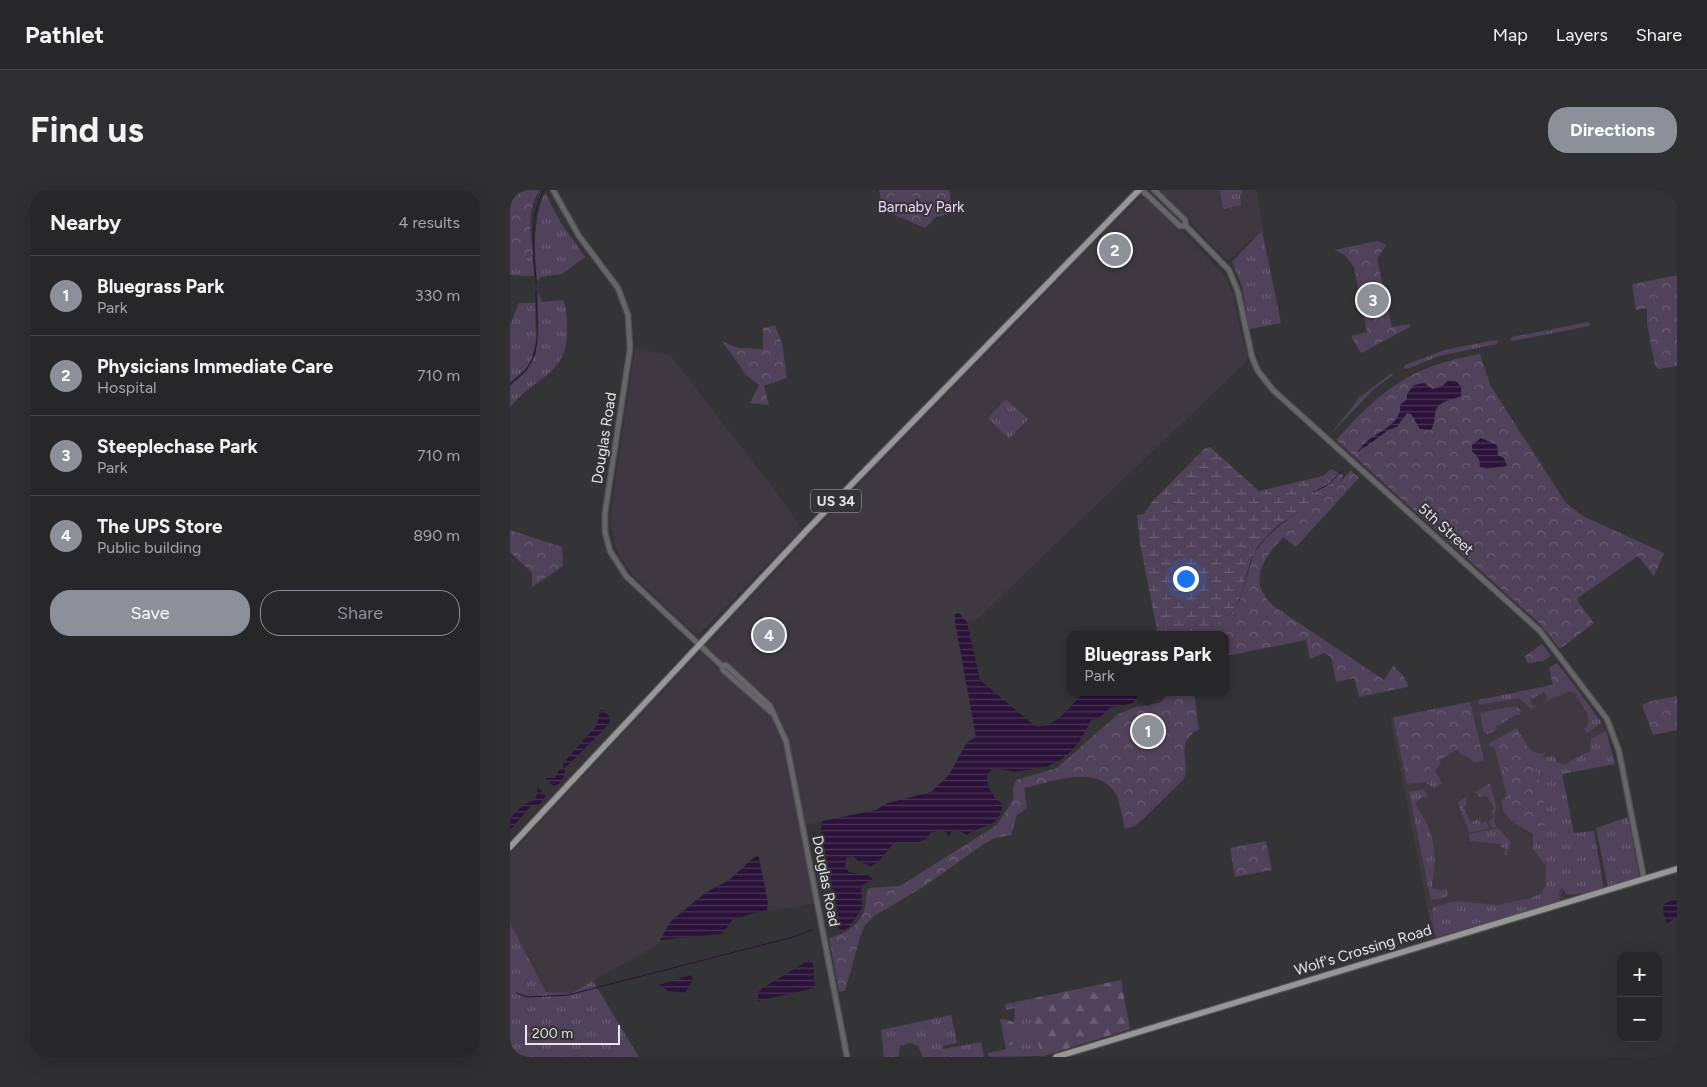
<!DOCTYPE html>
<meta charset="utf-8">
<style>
body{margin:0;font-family:Figtree,sans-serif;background:#2f2e30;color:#f1f3f6}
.controls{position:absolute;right:15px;bottom:15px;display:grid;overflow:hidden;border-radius:10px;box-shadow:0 5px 20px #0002}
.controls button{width:45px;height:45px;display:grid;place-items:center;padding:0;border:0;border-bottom:1px solid #434345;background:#272628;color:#f1f3f6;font:25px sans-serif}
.scale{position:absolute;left:15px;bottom:12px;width:95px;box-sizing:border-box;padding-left:5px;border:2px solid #e5e4e6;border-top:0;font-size:14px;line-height:18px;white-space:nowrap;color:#e5e4e6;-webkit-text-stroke:4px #343335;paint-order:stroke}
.you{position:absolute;left:675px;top:388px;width:18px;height:18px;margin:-12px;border:4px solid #fff;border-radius:50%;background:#1a73e8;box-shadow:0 0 0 8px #1a73e833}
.badge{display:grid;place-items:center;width:32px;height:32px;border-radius:50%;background:#8c9099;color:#fff;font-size:16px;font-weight:700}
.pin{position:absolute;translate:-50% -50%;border:2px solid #fff;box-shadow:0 1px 5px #0006}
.popup{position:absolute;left:557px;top:441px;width:162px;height:65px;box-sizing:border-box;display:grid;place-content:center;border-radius:10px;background:#272628;filter:drop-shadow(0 1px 4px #0005);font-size:16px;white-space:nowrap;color:#a4a5a8}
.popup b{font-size:19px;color:#f1f3f6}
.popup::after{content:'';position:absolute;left:50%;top:100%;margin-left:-10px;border:10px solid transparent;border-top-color:#272628}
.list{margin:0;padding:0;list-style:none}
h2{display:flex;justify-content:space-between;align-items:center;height:65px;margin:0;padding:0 20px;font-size:21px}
h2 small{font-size:16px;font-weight:400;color:#a4a5a8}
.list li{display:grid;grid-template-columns:32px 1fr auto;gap:15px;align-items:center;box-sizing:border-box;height:80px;padding:0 20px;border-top:1px solid #434345}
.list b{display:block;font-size:19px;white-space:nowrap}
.list p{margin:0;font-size:16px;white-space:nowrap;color:#a4a5a8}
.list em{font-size:16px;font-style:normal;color:#a4a5a8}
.actions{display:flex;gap:10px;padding:15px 20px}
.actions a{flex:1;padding:11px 0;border:1px solid #8c9099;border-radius:20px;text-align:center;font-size:18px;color:#8c9099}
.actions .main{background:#8c9099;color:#fff}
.map{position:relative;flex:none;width:1167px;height:867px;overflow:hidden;border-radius:20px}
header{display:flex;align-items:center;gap:30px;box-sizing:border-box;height:70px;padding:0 25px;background:#272628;border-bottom:1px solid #434345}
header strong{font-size:24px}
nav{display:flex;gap:28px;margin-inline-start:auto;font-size:18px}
.intro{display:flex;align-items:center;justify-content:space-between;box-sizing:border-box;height:120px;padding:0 30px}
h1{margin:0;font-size:35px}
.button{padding:12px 22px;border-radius:20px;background:#8c9099;color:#fff;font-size:18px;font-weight:700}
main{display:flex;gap:30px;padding:0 30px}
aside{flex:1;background:#272628;border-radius:20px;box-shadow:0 5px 20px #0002}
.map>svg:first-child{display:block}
.built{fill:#3e3941}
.grass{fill:url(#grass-tufts)}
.forest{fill:url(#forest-firs)}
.wetland{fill:url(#wetland-marsh)}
.park{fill:url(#park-crowns)}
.pitch{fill:#51425b}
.water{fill:url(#water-rules)}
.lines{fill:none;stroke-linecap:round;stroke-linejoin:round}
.stream{stroke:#2b1239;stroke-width:1}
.minor-casing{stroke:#504f51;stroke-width:7}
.major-casing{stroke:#504f51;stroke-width:8}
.minor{stroke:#666567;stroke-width:4.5}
.major{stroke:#979698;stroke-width:5.5}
.labels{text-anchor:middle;stroke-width:4;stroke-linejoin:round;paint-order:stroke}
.shield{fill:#343335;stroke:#b0afb1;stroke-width:1}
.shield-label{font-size:14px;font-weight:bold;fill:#e5e4e6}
.park-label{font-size:15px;fill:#ecd2fc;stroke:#343335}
.street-label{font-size:15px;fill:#e5e4e6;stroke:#343335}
</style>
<header>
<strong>Pathlet</strong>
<nav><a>Map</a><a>Layers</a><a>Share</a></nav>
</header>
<div class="intro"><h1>Find us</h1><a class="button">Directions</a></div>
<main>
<aside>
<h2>Nearby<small>4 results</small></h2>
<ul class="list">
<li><span class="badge">1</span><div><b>Bluegrass Park</b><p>Park</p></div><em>330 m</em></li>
<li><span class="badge">2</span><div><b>Physicians Immediate Care</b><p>Hospital</p></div><em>710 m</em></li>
<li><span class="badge">3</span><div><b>Steeplechase Park</b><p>Park</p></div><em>710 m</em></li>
<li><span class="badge">4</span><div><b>The UPS Store</b><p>Public building</p></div><em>890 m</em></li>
</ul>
<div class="actions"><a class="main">Save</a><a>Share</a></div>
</aside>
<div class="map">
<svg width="1167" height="867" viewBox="0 0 1167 867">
<defs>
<pattern id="grass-tufts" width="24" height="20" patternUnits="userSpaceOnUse" patternTransform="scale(1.25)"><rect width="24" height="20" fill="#51425b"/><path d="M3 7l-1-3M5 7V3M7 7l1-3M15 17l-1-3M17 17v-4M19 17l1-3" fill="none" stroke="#6a5d73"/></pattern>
<pattern id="forest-firs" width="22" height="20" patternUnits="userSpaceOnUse" patternTransform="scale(1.25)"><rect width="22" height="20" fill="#51425b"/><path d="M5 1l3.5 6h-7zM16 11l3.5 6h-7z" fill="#6a5d73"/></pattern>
<pattern id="wetland-marsh" width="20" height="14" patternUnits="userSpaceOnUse" patternTransform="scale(1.25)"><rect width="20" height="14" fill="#51425b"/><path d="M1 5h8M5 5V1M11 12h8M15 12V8" fill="none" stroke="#6a5d73"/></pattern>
<pattern id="park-crowns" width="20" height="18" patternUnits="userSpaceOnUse" patternTransform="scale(1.25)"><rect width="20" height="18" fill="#51425b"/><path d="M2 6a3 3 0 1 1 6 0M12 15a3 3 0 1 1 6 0" fill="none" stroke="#6a5d73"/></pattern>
<pattern id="water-rules" width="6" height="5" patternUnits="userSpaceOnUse" patternTransform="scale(1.25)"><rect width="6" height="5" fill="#2b1239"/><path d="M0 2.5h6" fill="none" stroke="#4a3456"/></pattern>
</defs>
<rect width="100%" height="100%" fill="#343335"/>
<g class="built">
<path d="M649,0H747L753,39L718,71Z"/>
<path d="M635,8L645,14L715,86L723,104L732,149L737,162V171L465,431L457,432L455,429L445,424L467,545L465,549L457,552L439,585L426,599L414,605L378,613L366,620L291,636L306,713L258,721L243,668L219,690L197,701L161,731L151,750L145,756L61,803L36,802L0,733V664L318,326L594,43L629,9Z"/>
<path d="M125,159L160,165L267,303L292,339L189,444L182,442L123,385L111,368L104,353L101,332L102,313Z"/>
<path d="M1061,491L1093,535L1098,547L1105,574L1032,588L1055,710L924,751L880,528Z"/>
</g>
<g class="grass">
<path d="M710,0H732V4L730,5L731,15L713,19Z"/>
<path d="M35,3L51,33L75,67L52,84L30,87L28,92C22,71 24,23 35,3Z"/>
<path d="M752,40L771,133L739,139L732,96L722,72Z"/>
<path d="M21,54L24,86L0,85V70Z"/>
<path d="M28,102L32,112L53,110C57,120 57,130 57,141C58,186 21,188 0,218V196L17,181L26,163Z"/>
<path d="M9,113H25L26,149L22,168L17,178L0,192V135Z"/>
<path d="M1078,132L1081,134L1079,136L1003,151L1000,149L1002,147Z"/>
<path d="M985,150L988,151L987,154L929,166L897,179L894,178L895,175L935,160Z"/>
<path d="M882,183L883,185L865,198L820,245L850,207Z"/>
<path d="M496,209L518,229L499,249L478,228Z"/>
<path d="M1061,491L1092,533L1076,543L1074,539C1085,528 1073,517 1066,506L1068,505L1060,501L1030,514L1038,509L1034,502L1020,510L1023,516L1028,515L1021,519L1009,508L969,515L968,510Z"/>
<path d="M960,512L974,570L965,573L958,567L951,565L940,546L921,557L931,573L925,580L932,594L924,598L915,592L897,594L883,527Z"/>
<path d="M1005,516L1011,520L1010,525H1006L986,537L987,540L978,544L974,543L970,523Z"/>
<path d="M1006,538C1016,549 1020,571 1038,561L1030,568L1043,566L1041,560L1047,572L1053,575L1080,561L1081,549L1096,541L1105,574L1052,584L1064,643L1084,641L1094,699L1074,705L1071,703L1061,705L1056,704L1052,697L1049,702L1050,712L926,747L919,721L920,719L924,737L922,718L944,711L987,715L1021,708L1031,703L1035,697L1036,676L1023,659V644L1005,634L1004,629L1002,632L993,620L991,611L997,606L985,559L978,554Z"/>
<path d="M980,593L986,616L984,631L987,637L982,638L979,632L983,627L981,622L985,619L976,605L971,608L965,602Z"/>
<path d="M913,599L918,606L915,608L913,607L905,613C908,620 914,627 917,634C926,653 926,674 922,694L923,698L932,701L934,699L939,702L936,707L921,710L899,602Z"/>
<path d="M957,606L956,615L953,617L961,633L968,629L971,634L976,631L979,638L959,643L948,612Z"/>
<path d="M1118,627L1129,685L1125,689L1098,697L1086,638Z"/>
<path d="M988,638L1000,652V655L991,654L999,655L997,665H994L995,658L990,657L991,654L960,651L959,644Z"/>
<path d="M0,733L36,802L61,803L83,791L129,867H0Z"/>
<path d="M520,809L531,866L479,867L478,863L496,859L490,829L504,832L505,818L496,820L495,814Z"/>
<path d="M441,825L447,853L433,856V859L471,852L474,867H413L408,856L400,853L390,856L389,867H374L371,840Z"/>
</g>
<g class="forest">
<path d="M611,790L620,839L531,867L520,809Z"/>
<path d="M495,829L503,832L508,842L505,853L496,857L491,830Z"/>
</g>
<path class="wetland" d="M700,257L749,301L813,286L821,279L833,285C829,308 781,322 765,338C757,346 747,355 743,365C734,384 735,409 719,425C696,448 678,445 648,445L630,353L627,325L634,324L641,313L695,258Z"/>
<g class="park">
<path d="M0,0H30C17,18 20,43 23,64L21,67L0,72Z"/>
<path d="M369,0H439L443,23L426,27L415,38L373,20Z"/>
<path d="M867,51L876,55L867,69L882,137L899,134L900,137L851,163L841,146L857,142L844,77L835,65L824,60Z"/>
<path d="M1163,86H1167V176L1149,179L1145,176L1137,133V118L1126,120L1122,94Z"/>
<path d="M265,135L272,153L277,188L254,196L259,215L240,213L249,195L237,186L212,151L228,158L253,159V138Z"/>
<path d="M970,164L980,195L1056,313L1073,326L1154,363L1144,386L1128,366L1068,408V412L1084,433L1050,459L1031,435L826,250C872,199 901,176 970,164Z"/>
<path d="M841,280L849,288L786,357L773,347C753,369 736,393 765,417L874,490L883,476C891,482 896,488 898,497L849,507L844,488L826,492L821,467L814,463L800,469L796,450L716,466V445H690L721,424L730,410L744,363L756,348L778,329L819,304Z"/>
<path d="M0,340L52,357L53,376L22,397V383L0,362Z"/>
<path d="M1032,454L1041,466L1033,471L1017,473L1015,466Z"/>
<path d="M1047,473L1061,491L1043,496L1039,478Z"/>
<path d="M656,502H684L689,539C663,554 681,570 674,589L630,632L625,636L615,639C612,629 611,613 606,604C587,573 542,592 514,598L517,618L507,625L501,645L485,648L474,654L413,697L364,726L355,735L350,747L335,801L329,802L319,748C334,744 350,736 355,718C357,711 354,705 359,698L390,696L487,635L503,610V597L506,590L547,578L608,524L626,517L649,513L655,508Z"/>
<path d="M1167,506V540L1143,545L1132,515L1141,511Z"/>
<path d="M960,515L971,563L960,566L951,564L948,559L920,576L921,585L897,589L885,528Z"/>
<path d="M1005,541L1023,565L1038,634L1020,638L1006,633L991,563L985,553Z"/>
<path d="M756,651L762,680L725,687L720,658Z"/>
</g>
<path class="pitch" d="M383,0H402L406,18L387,21Z"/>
<g class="water">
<path d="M938,190L947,192L951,197V206C944,210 930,210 926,220C924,226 925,233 921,240L910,239L901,224L897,223L887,237C878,238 863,253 853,258L852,256C863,243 893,235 890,215L897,209V204L904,195L914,193L923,199L934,195Z"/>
<path d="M971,248L987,255L988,265L994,268L997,276L977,279L970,277L969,269L962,261V255Z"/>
<path d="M449,423L457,432L470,490L525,536C544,541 562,514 574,502H631L623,513L600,518L589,528L581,530C574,545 566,559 552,569C547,572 544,572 539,576L504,582L488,578L481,580L477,586L478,596L485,608L493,615C488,640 473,633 457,645L448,640L442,641L438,647L437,642L430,640L420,643L418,648L409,652H385L367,673L361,676L348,671L343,666L337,667L335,677L339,682L358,685L363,689L351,696L352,718L339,737L333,741L327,737L326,732L329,729L311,641L312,631L366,620L378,613L421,602L439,585L457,552L466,547L445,432V424Z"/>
<path d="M90,520H93L100,527L99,534L55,578C55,586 52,595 43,596L35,588H45L49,580L53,579V573L87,535Z"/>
<path d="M27,596L36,606L30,614L21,616L0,640V628L13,615L24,610L27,605Z"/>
<path d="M246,666L249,667L258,713L257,720L223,729L212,744L150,750L161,731L194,704L219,690Z"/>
<path d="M1167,708V727L1157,734L1153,722L1154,714Z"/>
<path d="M299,770L303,774L305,798L248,811V803L251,799Z"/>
<path d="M181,785L183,790L175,803L158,801L149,795Z"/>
</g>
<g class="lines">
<g class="stream">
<path d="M26,93C25,62 18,29 34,0"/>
<path d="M0,194C6,189 13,184 17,178C33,157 26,126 26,101"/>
<path d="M849,261L852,257"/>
<path d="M804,302L819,294L833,280"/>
<path d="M6,803L17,807L58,805L283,747L302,740"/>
</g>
<defs>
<g id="minor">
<path d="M43,0L69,46L108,98L118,125L120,159L95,323V342L100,361L116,386L212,476L213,480L261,522"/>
<path d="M632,0L670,36H676"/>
<path d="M644,0L675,30L676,36L719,80L728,102L742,167L748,181L763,200L1030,441L1097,529L1109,561L1134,689"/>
<path d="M212,476L216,475L260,516L276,551L337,867"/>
</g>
<g id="major">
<path d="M0,657L296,341L629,0"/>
<path d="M546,867L1167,679"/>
</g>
</defs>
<use href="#minor" class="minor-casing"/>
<use href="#major" class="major-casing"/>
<use href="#minor" class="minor"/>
<use href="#major" class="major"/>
</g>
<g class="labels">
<rect class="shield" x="301" y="299.5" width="50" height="23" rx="4"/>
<g class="shield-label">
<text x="326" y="316">US 34</text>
</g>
<g class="park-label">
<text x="411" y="22">Barnaby Park</text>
</g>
<g class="street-label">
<text transform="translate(94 248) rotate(-81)" y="5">Douglas Road</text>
<text transform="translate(936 339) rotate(42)" y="5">5th Street</text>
<text transform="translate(316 691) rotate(79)" y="5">Douglas Road</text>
<text transform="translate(853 760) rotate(-17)" y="5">Wolf's Crossing Road</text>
</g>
</g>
</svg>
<div class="controls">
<button>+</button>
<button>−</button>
</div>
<div class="scale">200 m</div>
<div class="you"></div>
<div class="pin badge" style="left:638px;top:541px">1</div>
<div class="popup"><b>Bluegrass Park</b>Park</div>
<div class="pin badge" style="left:605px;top:60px">2</div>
<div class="pin badge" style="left:863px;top:110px">3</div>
<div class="pin badge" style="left:259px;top:445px">4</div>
</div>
</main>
